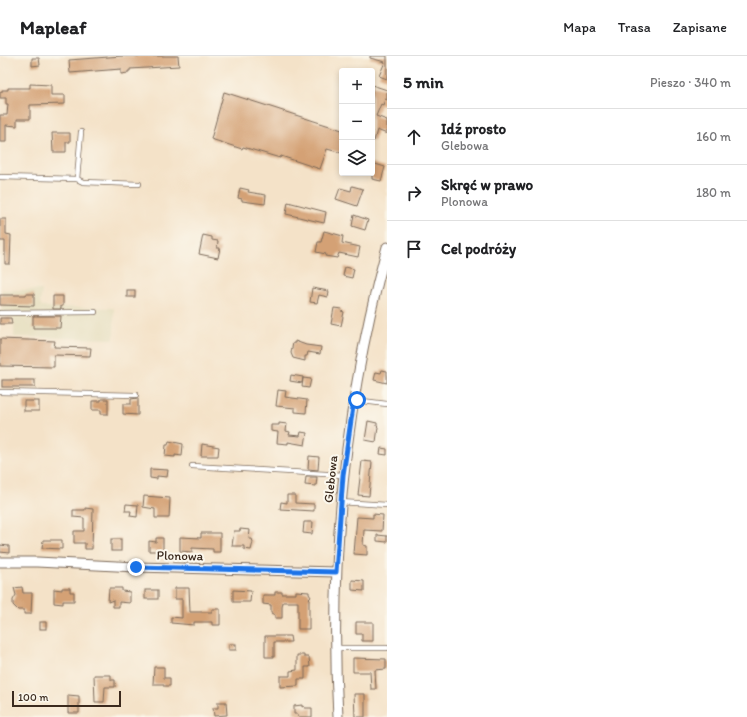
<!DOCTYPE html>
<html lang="pl">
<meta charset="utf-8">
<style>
body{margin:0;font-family:Itim,sans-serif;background:#f2f2f2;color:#202124}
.controls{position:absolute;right:12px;top:12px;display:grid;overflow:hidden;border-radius:4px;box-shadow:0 2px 6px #0003}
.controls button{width:36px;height:36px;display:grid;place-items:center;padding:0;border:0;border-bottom:1px solid #e0e0e0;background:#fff;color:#202124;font:20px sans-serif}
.scale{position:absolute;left:12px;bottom:10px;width:109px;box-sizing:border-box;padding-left:4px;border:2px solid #3b2a1e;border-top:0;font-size:11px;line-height:14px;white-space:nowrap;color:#3b2a1e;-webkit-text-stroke:3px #fbf7ec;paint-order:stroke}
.stop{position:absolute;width:12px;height:12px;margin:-9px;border:3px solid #1a73e8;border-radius:50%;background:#fff}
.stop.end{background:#1a73e8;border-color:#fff;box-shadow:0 1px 4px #0008}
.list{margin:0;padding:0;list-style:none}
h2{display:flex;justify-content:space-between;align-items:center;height:52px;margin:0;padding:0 16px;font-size:17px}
h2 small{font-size:13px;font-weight:400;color:#757577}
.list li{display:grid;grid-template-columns:26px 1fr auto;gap:12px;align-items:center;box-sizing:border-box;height:56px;padding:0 16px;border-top:1px solid #e0e0e0}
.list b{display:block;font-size:15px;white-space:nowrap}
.list p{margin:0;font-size:13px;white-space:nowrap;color:#757577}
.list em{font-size:13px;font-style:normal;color:#757577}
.icon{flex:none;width:22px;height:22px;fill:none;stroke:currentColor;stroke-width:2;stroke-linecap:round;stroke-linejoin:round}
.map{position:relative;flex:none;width:387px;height:661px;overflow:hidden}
header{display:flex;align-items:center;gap:24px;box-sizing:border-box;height:56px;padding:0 20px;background:#fff;border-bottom:1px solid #e0e0e0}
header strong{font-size:19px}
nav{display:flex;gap:22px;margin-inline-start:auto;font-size:14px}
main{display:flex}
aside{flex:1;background:#fff}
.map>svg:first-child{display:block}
.built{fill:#e4dbba}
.building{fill:#d4a174}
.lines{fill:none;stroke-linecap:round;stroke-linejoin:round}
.lane-casing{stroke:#7c6a5a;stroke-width:6}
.street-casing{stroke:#7c6a5a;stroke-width:11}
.lane{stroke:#fff;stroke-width:4.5}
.street{stroke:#fff;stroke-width:9}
.route{stroke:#1a73e8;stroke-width:5}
.labels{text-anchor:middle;stroke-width:4;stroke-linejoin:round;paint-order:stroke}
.street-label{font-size:13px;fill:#3b2a1e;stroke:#fbf7ec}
</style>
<header>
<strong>Mapleaf</strong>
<nav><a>Mapa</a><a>Trasa</a><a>Zapisane</a></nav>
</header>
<main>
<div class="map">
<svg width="387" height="661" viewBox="0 0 387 661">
<rect width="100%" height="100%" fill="#fbf7ec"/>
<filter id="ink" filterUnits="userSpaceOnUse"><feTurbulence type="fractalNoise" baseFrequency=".025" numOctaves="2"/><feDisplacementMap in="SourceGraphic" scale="8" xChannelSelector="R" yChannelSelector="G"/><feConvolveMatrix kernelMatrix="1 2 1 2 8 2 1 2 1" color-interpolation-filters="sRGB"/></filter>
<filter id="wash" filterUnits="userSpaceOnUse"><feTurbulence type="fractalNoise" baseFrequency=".012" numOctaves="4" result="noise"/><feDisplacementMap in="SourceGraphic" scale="16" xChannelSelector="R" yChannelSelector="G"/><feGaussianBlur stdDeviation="0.9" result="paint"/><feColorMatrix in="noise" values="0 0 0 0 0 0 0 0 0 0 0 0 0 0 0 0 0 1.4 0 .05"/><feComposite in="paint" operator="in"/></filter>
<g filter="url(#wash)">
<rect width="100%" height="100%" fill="#f4e2c8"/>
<path class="built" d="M2,234H42L40,247L42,251L114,252V283L14,281V263L11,261L0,260V254H2Z"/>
<g id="blocks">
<g class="building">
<path d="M122,0H178L179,10L130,13V15H128V17L121,18V13L70,17L69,4Z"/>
<path d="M370,0H387V23L379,20L385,6L370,2Z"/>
<path d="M32,2H39L40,9L32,10Z"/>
<path d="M30,28L51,29V39H65V48L30,49V63H17V70L6,69V86H0V59H7L8,48H6V42H0V36H2V34H8V32H30Z"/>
<path d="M372,29L387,34V44L385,43L383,49L381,48L376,60L387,64V78L377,74L374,85H372Z"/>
<path d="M224,36L342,74V97L327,93L320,113L281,100L280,102L243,91L242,93L211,83Z"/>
<path d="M52,77H70V86H66V96H53Z"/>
<path d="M372,107L385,111L381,125L372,123Z"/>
<path d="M352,130L363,133L357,150L336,143L340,132L351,135Z"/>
<path d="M240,132L249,134L248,136L266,139L265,148L242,145V143L238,142Z"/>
<path d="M288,146L326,156L324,167L286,158Z"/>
<path d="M354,159L368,164L365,174L352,170Z"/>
<path d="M0,163H6V178L11,179L10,208H5V185H0Z"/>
<path d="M324,175L343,180L342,187L360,191L358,201L339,197L337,202L325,200L326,198L316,196L318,186H321Z"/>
<path d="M203,179L212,181V184L218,185L217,192H220L218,202L199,198Z"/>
<path d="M345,211L354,213L352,222L343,220Z"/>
<path d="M312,232L329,235L328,241L319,239L317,247L310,246Z"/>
<rect x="127" y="234" width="8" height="7"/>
<path d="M26,238H34V250L0,249V239H26Z"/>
<path d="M53,240H63V250H61V253H53Z"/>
<path d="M334,252L342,253L341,255L344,256L341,270L331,268Z"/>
<path d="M33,260H61L60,272H33Z"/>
<path d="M0,262H11L12,268H0Z"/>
<path d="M0,283L55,285L54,291L91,292L90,300L54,299V311L0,310Z"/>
<path d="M295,285L306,289L321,291L320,298L308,296L307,300H305V305L293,302L291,297L293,287H295Z"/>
<path d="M382,314L387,315V327L374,324L376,316L381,317Z"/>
<path d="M291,319L303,321L302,327L290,325Z"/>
<path d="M303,322L311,323L309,332L302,331Z"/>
<rect x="2" y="324" width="33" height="7"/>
<path d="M278,334L286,335L285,341L307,344L306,357L295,356V352L276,350Z"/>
<path d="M138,342V359L123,358V348H131V343Z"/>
<path d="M101,343H108V358H101V354H92V345H101Z"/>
<rect x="24" y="345" width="15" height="10"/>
<path d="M368,365L377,367V370L378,371L376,386L365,384Z"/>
<path d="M279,367L287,368L286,375L290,376L289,379L300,380L301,376L307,377L305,389L288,386V388L277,387L278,376L271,375V369H279Z"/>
<path d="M169,385L183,388L182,400L175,399V401L165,400L166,389H168Z"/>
<path d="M202,388L219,391L218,400H201Z"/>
<path d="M381,392L387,393V399L380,398Z"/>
<path d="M309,400L319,401L318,414L308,413Z"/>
<path d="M362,405L372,406L369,440L358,439Z"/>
<path d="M150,413L168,414L167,421L157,420V423L150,422Z"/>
<path d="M306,421H317L316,430L305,429Z"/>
<path d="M287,439H295V447L314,448V455L280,453L281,446L287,447Z"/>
<path d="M144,440L170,442L169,462H155V453L143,451Z"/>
<path d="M126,448L138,449L137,461L130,460L131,455H125Z"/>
<path d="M85,452L93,453L92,493H85V487H74V475H84V462L73,461V454H85Z"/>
<path d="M373,458L383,459L382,475L364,474L363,489L367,490V499L354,498L357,461L373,462Z"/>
<path d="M304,466H313L312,478L303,477Z"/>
<path d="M240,473L250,474L249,483H252L253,486L251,494L244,493V490H232L234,475H240Z"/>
<path d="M201,477H220V496H213V493L192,492V496L180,495V481L201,482Z"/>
<path d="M377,479L387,480V486L377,485Z"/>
<path d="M156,482H163V495H149V485L156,486Z"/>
<rect x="111" y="483" width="10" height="12"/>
<path d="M43,484H62V493L42,492Z"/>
<path d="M0,489L9,490V497L0,496Z"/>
<path d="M352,524L364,525V535L352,534Z"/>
<path d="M22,531L23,537H32L31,558H24V554H18L13,549V544L16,539L14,532Z"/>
<path d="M62,532H70V536H74V545H63V548L54,547V533L62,534Z"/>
<path d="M109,532H122V535L130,536V547L119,546V551H113V544L108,546Z"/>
<path d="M175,532H189L190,556H212V553H220V569H212V566H194V569L171,567V561L182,562V543H175Z"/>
<rect x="145" y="534" width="13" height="9"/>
<path d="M233,534L251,535L250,546H233Z"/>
<path d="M296,535L309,536V538L311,541L309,543V573H298V546H283L282,551V562H275V559L271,557V549L263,548V539H275V536H282V538H296Z"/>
<rect x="40" y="566" width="6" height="7"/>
<path d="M356,566H373V585H362V578H356Z"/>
<path d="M265,580H290L291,586H274V601H265Z"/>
<rect x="229" y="588" width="7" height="6"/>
<path d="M297,599H304V601H309L310,611H305V623H298V630L280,631V620H290V615L297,614Z"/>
<path d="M353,602L386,603V613L375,614L376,633H371L370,616H353Z"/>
<path d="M154,611H164V622H170V630H163V628H153Z"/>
<path d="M94,619H111V624H115V631H105L104,646H95Z"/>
<path d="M354,638H365V661H355Z"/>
<path d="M68,639L79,640V657H68Z"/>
<path d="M218,646H226L227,659L214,660L213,652H218Z"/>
<path d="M302,649V651L304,650L305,652H312V661H298V658H294V650Z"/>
</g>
</g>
</g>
<g filter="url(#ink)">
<use href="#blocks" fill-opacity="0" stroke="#7c6a5a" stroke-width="1"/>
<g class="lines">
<defs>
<g id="lane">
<path d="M0,121L77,123L83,126L139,128"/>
<path d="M77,123L81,76"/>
<path d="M0,257L95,256"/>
<path d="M0,336L136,339"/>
<path d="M354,344L387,348"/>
<path d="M192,410L343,419"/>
<path d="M340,446L387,449"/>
<path d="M335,592H387"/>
</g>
<g id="street">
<path d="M0,506H37L136,511L336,516"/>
<path d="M338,661C329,501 345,345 387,191"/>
</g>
</defs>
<use href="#lane" class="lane-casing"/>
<use href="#street" class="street-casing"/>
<use href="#lane" class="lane"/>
<use href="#street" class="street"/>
</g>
</g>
<g class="lines" filter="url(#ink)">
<path class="route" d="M136,511L336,516L343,419L354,344H357"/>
</g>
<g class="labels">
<g class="street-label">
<text transform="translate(330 423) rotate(-84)" y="5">Glebowa</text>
<text transform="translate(180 499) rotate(1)" y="5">Plonowa</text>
</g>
</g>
</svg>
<div class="controls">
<button>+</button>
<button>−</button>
<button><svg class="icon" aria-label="layers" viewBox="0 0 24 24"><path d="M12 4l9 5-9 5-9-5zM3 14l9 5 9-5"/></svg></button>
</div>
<div class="scale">100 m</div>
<div class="stop" style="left:357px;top:344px"></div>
<div class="stop end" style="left:136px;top:511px"></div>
</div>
<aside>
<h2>5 min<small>Pieszo · 340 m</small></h2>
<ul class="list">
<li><svg class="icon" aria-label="ahead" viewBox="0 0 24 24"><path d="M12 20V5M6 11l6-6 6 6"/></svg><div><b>Idź prosto</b><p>Glebowa</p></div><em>160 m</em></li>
<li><svg class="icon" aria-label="right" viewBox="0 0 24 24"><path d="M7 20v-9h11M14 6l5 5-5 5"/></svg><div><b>Skręć w prawo</b><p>Plonowa</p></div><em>180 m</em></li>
<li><svg class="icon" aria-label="arrive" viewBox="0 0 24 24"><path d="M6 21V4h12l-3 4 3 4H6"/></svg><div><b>Cel podróży</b></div></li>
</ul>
</aside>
</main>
